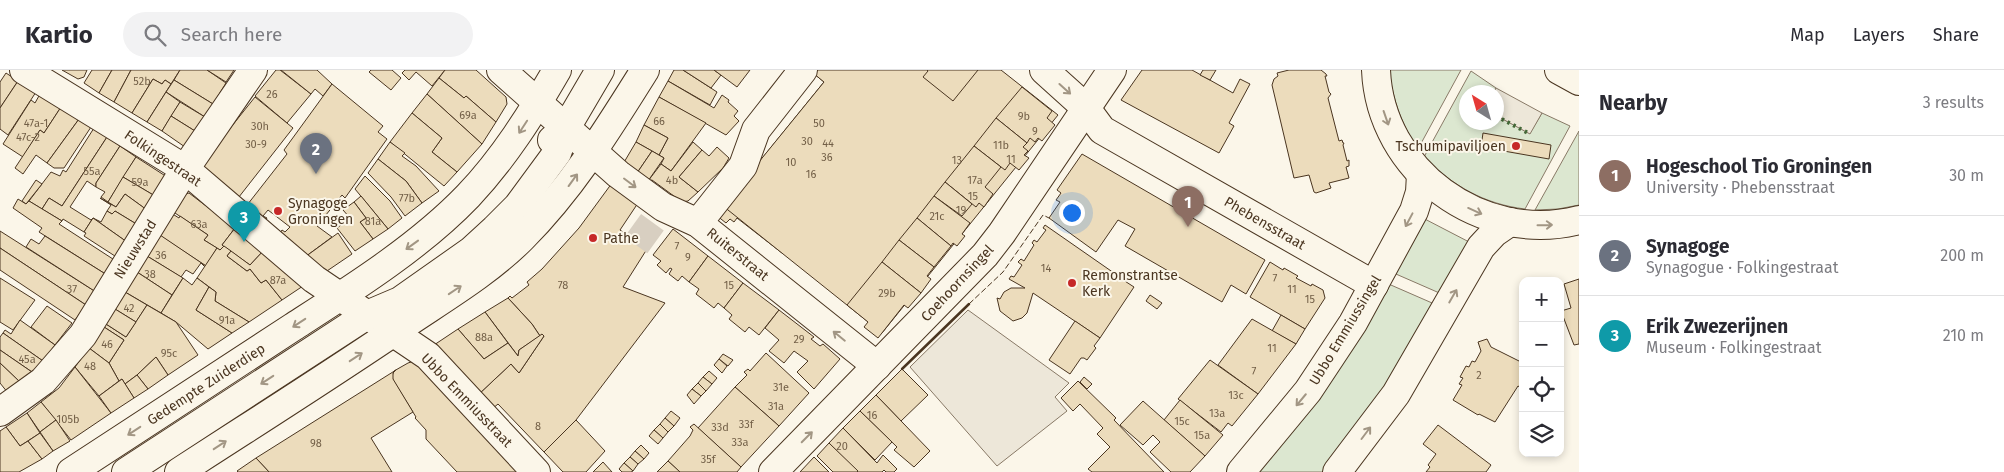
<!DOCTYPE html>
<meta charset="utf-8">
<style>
body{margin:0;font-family:"Fira Sans",sans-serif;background:#f2f2f3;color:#2b2b33}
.controls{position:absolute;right:15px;bottom:15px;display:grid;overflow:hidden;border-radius:10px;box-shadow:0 2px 8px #0003}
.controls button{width:45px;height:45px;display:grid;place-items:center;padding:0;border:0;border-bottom:1px solid #e1e1e2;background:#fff;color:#2b2b33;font:25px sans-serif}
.compass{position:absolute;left:1459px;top:15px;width:45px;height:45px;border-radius:50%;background:#fff;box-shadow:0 2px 8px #0003;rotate:323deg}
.you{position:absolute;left:1071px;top:142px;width:18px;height:18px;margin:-12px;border:4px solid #fff;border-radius:50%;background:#1a73e8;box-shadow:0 0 0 8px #1a73e833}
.badge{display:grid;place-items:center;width:32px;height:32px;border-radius:50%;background:#c62828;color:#fff;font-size:16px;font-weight:700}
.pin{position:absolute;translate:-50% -41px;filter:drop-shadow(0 1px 2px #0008)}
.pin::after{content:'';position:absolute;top:26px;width:18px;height:15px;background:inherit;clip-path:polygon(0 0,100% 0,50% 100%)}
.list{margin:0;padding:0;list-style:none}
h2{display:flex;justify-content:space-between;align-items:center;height:65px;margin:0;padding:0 20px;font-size:21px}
h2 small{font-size:16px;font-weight:400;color:#7c7c81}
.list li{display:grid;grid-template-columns:32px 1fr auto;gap:15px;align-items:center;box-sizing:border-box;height:80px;padding:0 20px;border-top:1px solid #e1e1e2}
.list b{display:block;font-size:19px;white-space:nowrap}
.list p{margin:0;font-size:16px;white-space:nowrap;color:#7c7c81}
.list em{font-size:16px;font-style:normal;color:#7c7c81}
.icon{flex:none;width:28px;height:28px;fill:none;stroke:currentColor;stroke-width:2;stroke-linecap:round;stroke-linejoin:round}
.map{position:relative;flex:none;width:1579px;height:402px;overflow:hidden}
header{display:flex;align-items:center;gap:30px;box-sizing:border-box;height:70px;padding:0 25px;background:#fff;border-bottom:1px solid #e1e1e2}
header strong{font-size:24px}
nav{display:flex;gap:28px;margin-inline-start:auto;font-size:18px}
.search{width:350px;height:45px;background:#f2f2f3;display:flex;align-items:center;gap:12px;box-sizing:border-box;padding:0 18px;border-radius:28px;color:#7c7c81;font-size:19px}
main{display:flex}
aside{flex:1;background:#fff}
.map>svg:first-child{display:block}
.green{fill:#dce7d0;stroke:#887966}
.parking{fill:#ede7d9;stroke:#887966}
.building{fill:#ecdcbc;stroke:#4a3520}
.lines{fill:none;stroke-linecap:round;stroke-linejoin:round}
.minor-tunnel{stroke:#d8cfc1;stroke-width:28;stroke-dasharray:28 14;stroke-linecap:butt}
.minor-casing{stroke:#4a3520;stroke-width:30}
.minor{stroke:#fbf6e9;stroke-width:28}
.hedge{stroke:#436837;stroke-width:4;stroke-dasharray:2.5 4;stroke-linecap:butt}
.fence{stroke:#4a3520;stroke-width:1;stroke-dasharray:6 2.5;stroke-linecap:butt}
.wall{stroke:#4a3520;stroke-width:2.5}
.oneway{stroke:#a29684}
.poi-dot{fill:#c62828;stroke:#fbf6e9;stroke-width:2}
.labels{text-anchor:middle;stroke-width:4;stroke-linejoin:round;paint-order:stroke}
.number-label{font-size:11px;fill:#725f47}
.poi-label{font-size:14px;fill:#4a3520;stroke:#fbf6e9;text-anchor:start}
.street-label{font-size:14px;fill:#4a3520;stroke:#fbf6e9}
</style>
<header>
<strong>Kartio</strong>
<div class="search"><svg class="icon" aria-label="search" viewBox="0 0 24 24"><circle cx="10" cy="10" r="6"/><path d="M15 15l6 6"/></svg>Search here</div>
<nav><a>Map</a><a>Layers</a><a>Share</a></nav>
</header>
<main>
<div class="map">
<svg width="1579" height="402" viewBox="0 0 1579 402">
<rect width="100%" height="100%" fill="#fbf6e9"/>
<g class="green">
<path d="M1389,0H1461L1418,79C1401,54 1393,30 1389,0Z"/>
<path d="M1471,1L1496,18L1494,22H1466V52H1496L1497,46L1530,63L1542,43L1570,56L1525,139C1484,134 1453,116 1424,87Z"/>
<path d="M1579,61V135L1558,139L1535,140Z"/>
<path d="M1419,146L1473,174L1444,225L1389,201Z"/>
<path d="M1384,212L1439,236L1331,402H1249Z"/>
</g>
<g class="parking">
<path d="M1496,18L1542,43L1530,64L1497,46L1496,22H1494Z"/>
<path d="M968,240L1069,313L1055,327L1067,341L997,396L910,297Z"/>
</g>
<g class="building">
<path d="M62,0H87L84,7L78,9Z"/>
<path d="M92,0H112L99,23L84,13Z"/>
<path d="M112,0H131L114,32L99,23Z"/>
<path d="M131,0H180L171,14L165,10L162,14L153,9L132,43L114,32Z"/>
<path d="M180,0H207L226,13L213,34L174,10Z"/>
<path d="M207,0H234L226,12Z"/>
<path d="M276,0H280L311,24L287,53L255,26Z"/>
<path d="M281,0H317L332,14L323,26L315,19L311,24Z"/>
<path d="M371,0H392L401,8L391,20L369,2Z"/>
<path d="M405,0H445L432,16L416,2L409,10L402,3Z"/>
<path d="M445,0H476L506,27L507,34L496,52L466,26L464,28L439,8Z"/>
<path d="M674,0H683L717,22L710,35L668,11Z"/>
<path d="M683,0H714L721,5L711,18Z"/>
<path d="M714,0H750L737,17Z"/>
<path d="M815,0L928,1L782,183L737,148L734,152L730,149L726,153L716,145L824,12L813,3Z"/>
<path d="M815,0H1001L1058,45L882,263L723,136L824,12L813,3Z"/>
<path d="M927,0H978L953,31L923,7L928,1Z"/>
<path d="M1142,0H1192L1233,23L1240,9L1250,14L1229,53L1234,56L1219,83L1121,30Z"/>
<path d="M1203,0H1216L1210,10L1200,5Z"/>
<path d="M1289,0H1321L1326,4L1327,6H1325L1329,22L1331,24L1328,28L1339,71L1342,70L1343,73H1344L1343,75L1347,91L1349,90V96L1346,97L1349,108L1329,113L1331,118L1316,123L1314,122L1309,105L1294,108L1272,15L1274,9L1278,6L1277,3Z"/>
<path d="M6,3L18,11L0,38V12Z"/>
<path d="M439,8L464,28L466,26L496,52L482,74L427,24Z"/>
<path d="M153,9L162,14L165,10L171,14L147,52L132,43Z"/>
<path d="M174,10L213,34L205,47L166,22Z"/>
<path d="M18,11L36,22L8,65L0,59V38Z"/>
<path d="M668,11L714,38L722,25L729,30L728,32L738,41L734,46L739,51L726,65L659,27Z"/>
<path d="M332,14L383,56L378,62L387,69L345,128L342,125L317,156L332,167L305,187L278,166L282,160L285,162L290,157L268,140L263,146L267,148L263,154L244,139L287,84L284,80Z"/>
<path d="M1022,17L1052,41L1047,48L1055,55L1042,71L1038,68L1035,72L1030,68L1027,73L996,48Z"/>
<path d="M166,22L180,32L162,61L147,52Z"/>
<path d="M40,24L61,37L44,63L40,60L23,87L3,74L31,30L35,33Z"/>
<path d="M427,24L482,74L457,102L432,82L442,68L412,43Z"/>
<path d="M255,27L293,58L235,132L196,101Z"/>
<path d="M659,27L706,53L671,101L661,94L664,88L659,85L668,68L644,55Z"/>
<path d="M180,32L205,47L195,61L171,46Z"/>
<path d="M61,37L79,49L47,93L36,85L23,104L15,98L40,60L44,63Z"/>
<path d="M412,43L442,68L432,82L457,102L444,116L390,72Z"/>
<path d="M171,46L195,61L185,77L162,61Z"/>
<path d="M996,48L1027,73L1023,77L1028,81L1024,85L1029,88L1019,100L1010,93L1005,100L974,76Z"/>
<path d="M79,49L91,57L64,98H54L47,93Z"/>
<path d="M644,55L668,68L659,85L636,72Z"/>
<path d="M94,58L107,67L62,136L49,128L42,139L29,131L51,102L60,106L63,100L66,102Z"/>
<path d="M1483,63L1551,75L1549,89L1481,77Z"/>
<path d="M107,67L120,76L96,113V117L87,111L70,137L91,150L93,148L84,162L63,149L62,151L42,139L49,128L62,136Z"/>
<path d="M390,72L405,83L402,86L416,96L439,121L422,133L406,111L378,89Z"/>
<path d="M636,72L652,81L637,103L623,94Z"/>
<path d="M693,72L702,80L679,107L698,122L688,131L682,132L652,110L648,111L661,94L671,101Z"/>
<path d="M120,76L136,87L108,132L101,127L105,122L96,117V113Z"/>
<path d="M974,76L1001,97L985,117L993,124L984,137L979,133L976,137L945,112Z"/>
<path d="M717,77L729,88L723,98L698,122L679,107L702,80L709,86Z"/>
<path d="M652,81L664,88L648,111L637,103Z"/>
<path d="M1082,84L1265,190L1246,224L1231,215L1222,232L1125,176L1135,159L1118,150L1096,182L1049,148L1060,132L1056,130L1061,123L1057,120Z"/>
<path d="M136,87L167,107L155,126L123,107Z"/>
<path d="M378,89L406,111L422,133L405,146L391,127L368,103Z"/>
<path d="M365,106L390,131L402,148L388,159L355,119Z"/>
<path d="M123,107L155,126L147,140L125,124L116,137L108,132Z"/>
<path d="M36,110L42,114L26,134L22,131Z"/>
<path d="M945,112L972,134L962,146L934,126Z"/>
<path d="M612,113L638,133L620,160L647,179L623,217L665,233L576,350L544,382L498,334L492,339L479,324L511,294L519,303L544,266L542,264L540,266L532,254L508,228L510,226L512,228L529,215L527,212L542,199L579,158Z"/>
<path d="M189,123L235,158L222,175L224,176L220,180L204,170L208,165L172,141L182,125Z"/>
<path d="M125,124L147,140L138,155L115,141L112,144L107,141L111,135L100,128L116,137Z"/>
<path d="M361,126L388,159L373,169L360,152L366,148L354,132Z"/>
<path d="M934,126L970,153L962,164L965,166L957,176L953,173L951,176L917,148Z"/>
<path d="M18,129L26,134L29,131L62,151L59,154L116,191L107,205L39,162L42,158L13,138Z"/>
<path d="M354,132L366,148L360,152L373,169L355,181L337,158L350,148L343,140Z"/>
<path d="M107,141L112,144L115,141L138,155L127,172L93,148L101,152Z"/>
<path d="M171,143L179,148L180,146L208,165L204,170L217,178L206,196L159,165Z"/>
<path d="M93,148L127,172L118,188L84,166L86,163L84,162Z"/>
<path d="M917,148L951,176L934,197L899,170Z"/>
<path d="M1045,155L1114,203L1118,204L1117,206L1134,217L1100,268L1033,223L1027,243L1022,248L1013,251L1000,241L997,228L1000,229L1004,222L1011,218H1025L1009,209L1011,206L1014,207L1022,195L1018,192L1021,189L1024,191L1034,175L1032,173L1034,170L1037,172L1046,160L1043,158Z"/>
<path d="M235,158L265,179L250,195L222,175Z"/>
<path d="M673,159L708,186L689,212L682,206L678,211L669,204L672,199L670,198L666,203L657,195L661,191L653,185Z"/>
<path d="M0,161L96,222L86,235L0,178Z"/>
<path d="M338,163L352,184L324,203L305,187Z"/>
<path d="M160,165L206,196L205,197L201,193L193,204L186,200L181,207L147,186Z"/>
<path d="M45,166L107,205L96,222L26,177L31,169L39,174Z"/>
<path d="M899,170L934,197L927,206L931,209L921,223L882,192Z"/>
<path d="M224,176L231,181L227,186L247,201L250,199L261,213L266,210L282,230L249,252L215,231L216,222L197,208L217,178L220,180Z"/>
<path d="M0,178L86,235L75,250L0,200Z"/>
<path d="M265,179L303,216L282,230L266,210L261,213L250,199L247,201L227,186L231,181L250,195Z"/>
<path d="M147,186L183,208L172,225L137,202Z"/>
<path d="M708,186L743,213L724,238L718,233L714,238L696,224L699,219L689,212Z"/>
<path d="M882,192L921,223L908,238L904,235L878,268L864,257L868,252L847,235Z"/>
<path d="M1270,192L1283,200L1284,198L1298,206L1296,208L1311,216L1312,214L1323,220L1325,228L1305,259L1250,227Z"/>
<path d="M137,202L172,225L161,243L125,222Z"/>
<path d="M0,208L35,230L13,260L0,252Z"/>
<path d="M183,208L192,215L197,208L209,217L196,240L232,263L208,279L176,252L161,243Z"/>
<path d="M1579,209V274L1574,275L1561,241L1571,238L1564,214Z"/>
<path d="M743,213L779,240L759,265L749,257L745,262L729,249L732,245L724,238Z"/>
<path d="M209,217L216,222L215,231L249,252L232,263L196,240Z"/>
<path d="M125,222L147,235L136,252L115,239Z"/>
<path d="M1150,225L1162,233L1157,239L1146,231Z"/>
<path d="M508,228L532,254L540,266L519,280L518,286L485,242Z"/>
<path d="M147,235L176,252L198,285L168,305L156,287L137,305L125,314L122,309L119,311L109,293L124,270L104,257L106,254L126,267Z"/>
<path d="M47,236L72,253L55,275L31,257Z"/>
<path d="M115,239L136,252L126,267L106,254Z"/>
<path d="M779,240L814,267L811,269L820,276L823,274L840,289L814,319L797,302L808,291L794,281L784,293L769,281L779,270L765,258Z"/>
<path d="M485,242L508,273L484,289L458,259Z"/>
<path d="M1281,245L1305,259L1296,274L1272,261Z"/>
<path d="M1252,249L1296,274L1258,324L1218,295Z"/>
<path d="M20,250L55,275L43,291L3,263L5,260L11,264Z"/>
<path d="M1075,251L1100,268L1094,276L1096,278L1087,290L1084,288H1081L1070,304L1049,290Z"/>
<path d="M104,257L124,270L109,293L89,278Z"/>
<path d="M458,259L484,289L508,273L518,286L519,280L542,264L544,266L519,303L511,294L479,324L434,275Z"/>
<path d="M3,263L43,291L32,302L0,280V267Z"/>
<path d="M1487,269L1491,277L1523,293V319L1518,316L1495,352L1479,344L1478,345L1453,330L1462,315L1459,314L1463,308L1460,307L1466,296L1469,297L1472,291L1475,292L1481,281L1478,272Z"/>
<path d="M89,278L109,293L119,311L99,326L75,297Z"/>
<path d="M0,280L32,302L21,313L0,293Z"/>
<path d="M766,283L809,323L779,356L735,317L747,305L744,302L748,299L750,301Z"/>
<path d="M723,284L733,290L728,296L719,289Z"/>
<path d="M156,287L168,305L148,319L137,305Z"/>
<path d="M719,289L727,296L722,303L714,295Z"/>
<path d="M1210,290L1258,324L1232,356L1228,353L1221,362L1178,329Z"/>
<path d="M414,291L417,292L522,402H457L426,369V360L415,348L416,347L393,310L392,306L394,301L408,293Z"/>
<path d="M0,293L21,313L8,323L0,313Z"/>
<path d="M75,297L111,343L71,370L41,332L59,318Z"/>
<path d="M902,299L928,325L901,351L876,325Z"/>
<path d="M396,300L393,303V309L413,342L371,368L392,402H269L256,388Z"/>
<path d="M709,301L717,308L712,314L703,307Z"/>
<path d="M137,305L148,319L134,328L125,314Z"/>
<path d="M703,307L712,314L706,321L698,313Z"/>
<path d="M1084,307L1092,314L1087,319L1080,312Z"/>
<path d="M122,309L134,328L111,343L99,326Z"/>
<path d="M1078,311L1116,348L1114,350L1164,402H1092L1088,399L1110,377L1097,364L1103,358L1080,334L1073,341L1061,328Z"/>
<path d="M698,313L706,321L701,326L692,319Z"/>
<path d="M735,317L779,356L741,397L698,358Z"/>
<path d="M692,319L701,326L694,334L687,325Z"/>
<path d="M876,325L930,381L914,397L894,380L897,377L860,341Z"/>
<path d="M1180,330L1223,365L1205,386L1164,350Z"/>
<path d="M1143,331L1205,386L1190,402H1171L1150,382L1160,372L1153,365L1143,375L1120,355Z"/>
<path d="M41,332L56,350L40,362L27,343Z"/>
<path d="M671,341L680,348L674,356L665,348Z"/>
<path d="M860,341L892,372L875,390L843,358Z"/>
<path d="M27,343L40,363L20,376L6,357Z"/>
<path d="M665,348L674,356L668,362L660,354Z"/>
<path d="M56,350L70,371L53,381L40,362Z"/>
<path d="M576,350L605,381L586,402H563L544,382Z"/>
<path d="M660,354L668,362L663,368L654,360Z"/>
<path d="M694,354L741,397L737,402H680L668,391L690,366L693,360L690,357Z"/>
<path d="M1438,355L1491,395L1486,402H1426L1430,397L1428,395L1436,384L1423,374Z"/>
<path d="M6,357L20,376L28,371L42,389L19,402H0V361Z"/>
<path d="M843,358L877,393L883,385L897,399L894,402H886L884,400L882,402H858L829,373Z"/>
<path d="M654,360L663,368L658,374L649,366Z"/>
<path d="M40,363L53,381L42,389L28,371Z"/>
<path d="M829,373L858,401L857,402H833L817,386Z"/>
<path d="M641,375L649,383L644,389L635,381Z"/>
<path d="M635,381L644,389L638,394L630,387Z"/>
<path d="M630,387L638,394L633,401L624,393Z"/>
<path d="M814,387L829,402H800Z"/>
<path d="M256,388L269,402H238L237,401Z"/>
<path d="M668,391L680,402H657Z"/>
<path d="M603,392L612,402H593Z"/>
<path d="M624,393L633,401L631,402H622L619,399Z"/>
</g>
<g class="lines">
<path class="minor-tunnel" d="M636,175L657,146"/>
<defs>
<g id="minor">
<path d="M24,0L185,99L314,209L428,286L536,402"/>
<path d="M501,0L618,104L663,137L698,153L877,296"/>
<path d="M1044,0L1085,37L1102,60L1374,215"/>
<path d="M1376,0C1380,101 1482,175 1579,150"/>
<path d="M1559,0L1579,11"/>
<path d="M552,70L566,58L600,0"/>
<path d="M698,153L743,96L756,60L803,0"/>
<path d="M0,342L43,311L83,265L185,99L253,0"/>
<path d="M71,402C145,354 219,306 293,257C352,219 419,177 468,126C504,88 531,45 557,0"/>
<path d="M126,402L367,245L400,231L471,181L495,159L518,136L557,83L566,58"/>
<path d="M179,402C256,352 334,303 410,251C449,225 489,201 522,168C572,118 608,59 645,0"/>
<path d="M773,402L985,185L1002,163L1112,0"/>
<path d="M1241,402L1308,321L1353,253L1414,141L1420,122L1421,104"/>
<path d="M1337,402L1396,324L1481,177L1494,163L1510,152"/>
</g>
</defs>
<use href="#minor" class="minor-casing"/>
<use href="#minor" class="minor"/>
<path class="hedge" d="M1496,46L1530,64"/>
<path class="fence" d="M969,234L1003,202L1043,145L1049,148"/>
<path class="wall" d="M902,299L969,234"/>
</g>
<defs><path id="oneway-shaft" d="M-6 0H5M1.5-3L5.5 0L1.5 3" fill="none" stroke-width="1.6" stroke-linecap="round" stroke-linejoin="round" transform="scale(1.25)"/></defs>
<g class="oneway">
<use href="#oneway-shaft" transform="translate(1065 19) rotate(42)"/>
<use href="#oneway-shaft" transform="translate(1386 48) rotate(71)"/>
<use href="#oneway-shaft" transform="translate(523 57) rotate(123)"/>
<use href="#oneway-shaft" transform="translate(573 110) rotate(-54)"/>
<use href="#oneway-shaft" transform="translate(630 113) rotate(37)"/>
<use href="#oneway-shaft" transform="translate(1475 141) rotate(24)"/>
<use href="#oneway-shaft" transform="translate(1409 150) rotate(118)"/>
<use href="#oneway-shaft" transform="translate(1545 155) rotate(-1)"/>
<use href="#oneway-shaft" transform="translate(412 175) rotate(144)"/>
<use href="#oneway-shaft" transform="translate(455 220) rotate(-34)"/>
<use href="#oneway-shaft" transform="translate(1453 226) rotate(-60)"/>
<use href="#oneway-shaft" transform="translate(299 253) rotate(147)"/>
<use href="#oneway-shaft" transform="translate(839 266) rotate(-141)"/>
<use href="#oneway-shaft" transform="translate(356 287) rotate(-33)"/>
<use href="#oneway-shaft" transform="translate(267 310) rotate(147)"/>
<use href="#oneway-shaft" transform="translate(1301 330) rotate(130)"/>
<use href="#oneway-shaft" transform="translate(134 361) rotate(147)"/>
<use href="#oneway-shaft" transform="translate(1366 363) rotate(-53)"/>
<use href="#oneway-shaft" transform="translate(807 367) rotate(-45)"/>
<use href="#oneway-shaft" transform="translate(220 375) rotate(-33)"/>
</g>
<g class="poi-dot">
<circle cx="1516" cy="76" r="5"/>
<circle cx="278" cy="141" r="5"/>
<circle cx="593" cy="168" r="5"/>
<circle cx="1072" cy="213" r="5"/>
</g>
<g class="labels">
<g class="number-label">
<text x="142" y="15">52b</text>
<text x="272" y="28">26</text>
<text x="468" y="49">69a</text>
<text x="1024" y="50">9b</text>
<text x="659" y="55">66</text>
<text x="36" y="57">47a-1</text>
<text x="819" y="57">50</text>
<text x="260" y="60">30h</text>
<text x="1035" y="65">9</text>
<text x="28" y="71">47c-2</text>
<text x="807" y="75">30</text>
<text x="828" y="77">44</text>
<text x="256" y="78">30-9</text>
<text x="1001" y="79">11b</text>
<text x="827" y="91">36</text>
<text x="1011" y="93">11</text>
<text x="957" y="94">13</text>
<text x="791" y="96">10</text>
<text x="92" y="105">55a</text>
<text x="811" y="108">16</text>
<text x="672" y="114">4b</text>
<text x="975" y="114">17a</text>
<text x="140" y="116">59a</text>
<text x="973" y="130">15</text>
<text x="407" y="132">77b</text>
<text x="961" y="144">19</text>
<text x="937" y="150">21c</text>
<text x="373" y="155">81a</text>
<text x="199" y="158">63a</text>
<text x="677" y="180">7</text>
<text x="161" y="189">36</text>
<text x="688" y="191">9</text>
<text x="1046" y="202">14</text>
<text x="150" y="208">38</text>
<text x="1275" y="212">7</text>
<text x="278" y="214">87a</text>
<text x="563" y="219">78</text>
<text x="729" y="219">15</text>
<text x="72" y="223">37</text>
<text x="1292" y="223">11</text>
<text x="887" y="227">29b</text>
<text x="1310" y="233">15</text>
<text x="129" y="242">42</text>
<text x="227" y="254">91a</text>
<text x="484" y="271">88a</text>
<text x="799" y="273">29</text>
<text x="107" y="278">46</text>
<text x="1272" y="282">11</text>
<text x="169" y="287">95c</text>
<text x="27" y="293">45a</text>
<text x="90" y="300">48</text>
<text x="1254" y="305">7</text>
<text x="1479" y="309">2</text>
<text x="781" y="321">31e</text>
<text x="1236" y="329">13c</text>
<text x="776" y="340">31a</text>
<text x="1217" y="347">13a</text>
<text x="872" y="349">16</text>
<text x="68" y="353">105b</text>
<text x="1182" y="355">15c</text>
<text x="746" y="358">33f</text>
<text x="538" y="360">8</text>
<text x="720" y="361">33d</text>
<text x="1202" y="369">15a</text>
<text x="740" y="376">33a</text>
<text x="316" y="377">98</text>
<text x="842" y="380">20</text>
<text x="708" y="393">35f</text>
</g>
<g class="poi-label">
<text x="1506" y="81" text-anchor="end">Tschumipaviljoen</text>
<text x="288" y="138">Synagoge<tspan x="288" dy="16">Groningen</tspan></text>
<text x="603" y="173">Pathe</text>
<text x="1082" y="210">Remonstrantse<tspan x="1082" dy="16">Kerk</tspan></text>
</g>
<g class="street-label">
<text transform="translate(163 88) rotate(34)" y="5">Folkingestraat</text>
<text transform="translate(1265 153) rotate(30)" y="5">Phebensstraat</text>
<text transform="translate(135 179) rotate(-58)" y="5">Nieuwstad</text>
<text transform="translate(738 184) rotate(39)" y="5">Ruiterstraat</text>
<text transform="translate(957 213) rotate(-47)" y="5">Coehoornsingel</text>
<text transform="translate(1345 260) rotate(-59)" y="5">Ubbo Emmiussingel</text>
<text transform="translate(206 314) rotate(-33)" y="5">Gedempte Zuiderdiep</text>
<text transform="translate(467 330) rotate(46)" y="5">Ubbo Emmiusstraat</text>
</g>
</g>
</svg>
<div class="controls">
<button>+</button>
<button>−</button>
<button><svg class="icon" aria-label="locate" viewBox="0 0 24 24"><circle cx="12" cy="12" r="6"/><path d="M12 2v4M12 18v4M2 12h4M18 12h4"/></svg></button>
<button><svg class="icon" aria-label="layers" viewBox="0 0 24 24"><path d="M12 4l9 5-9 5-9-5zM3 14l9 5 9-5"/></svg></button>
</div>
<svg class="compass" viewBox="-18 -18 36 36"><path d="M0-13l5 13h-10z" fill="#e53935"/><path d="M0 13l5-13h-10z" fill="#7c7c81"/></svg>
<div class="you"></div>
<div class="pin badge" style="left:1188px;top:157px;background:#8d6e63">1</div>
<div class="pin badge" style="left:316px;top:104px;background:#6b7280">2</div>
<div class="pin badge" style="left:244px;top:172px;background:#0f9aa8">3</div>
</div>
<aside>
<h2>Nearby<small>3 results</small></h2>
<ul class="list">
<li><span class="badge" style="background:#8d6e63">1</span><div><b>Hogeschool Tio Groningen</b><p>University · Phebensstraat</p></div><em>30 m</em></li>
<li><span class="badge" style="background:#6b7280">2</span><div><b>Synagoge</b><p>Synagogue · Folkingestraat</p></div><em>200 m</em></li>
<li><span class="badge" style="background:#0f9aa8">3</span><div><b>Erik Zwezerijnen</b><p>Museum · Folkingestraat</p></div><em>210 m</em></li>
</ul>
</aside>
</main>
